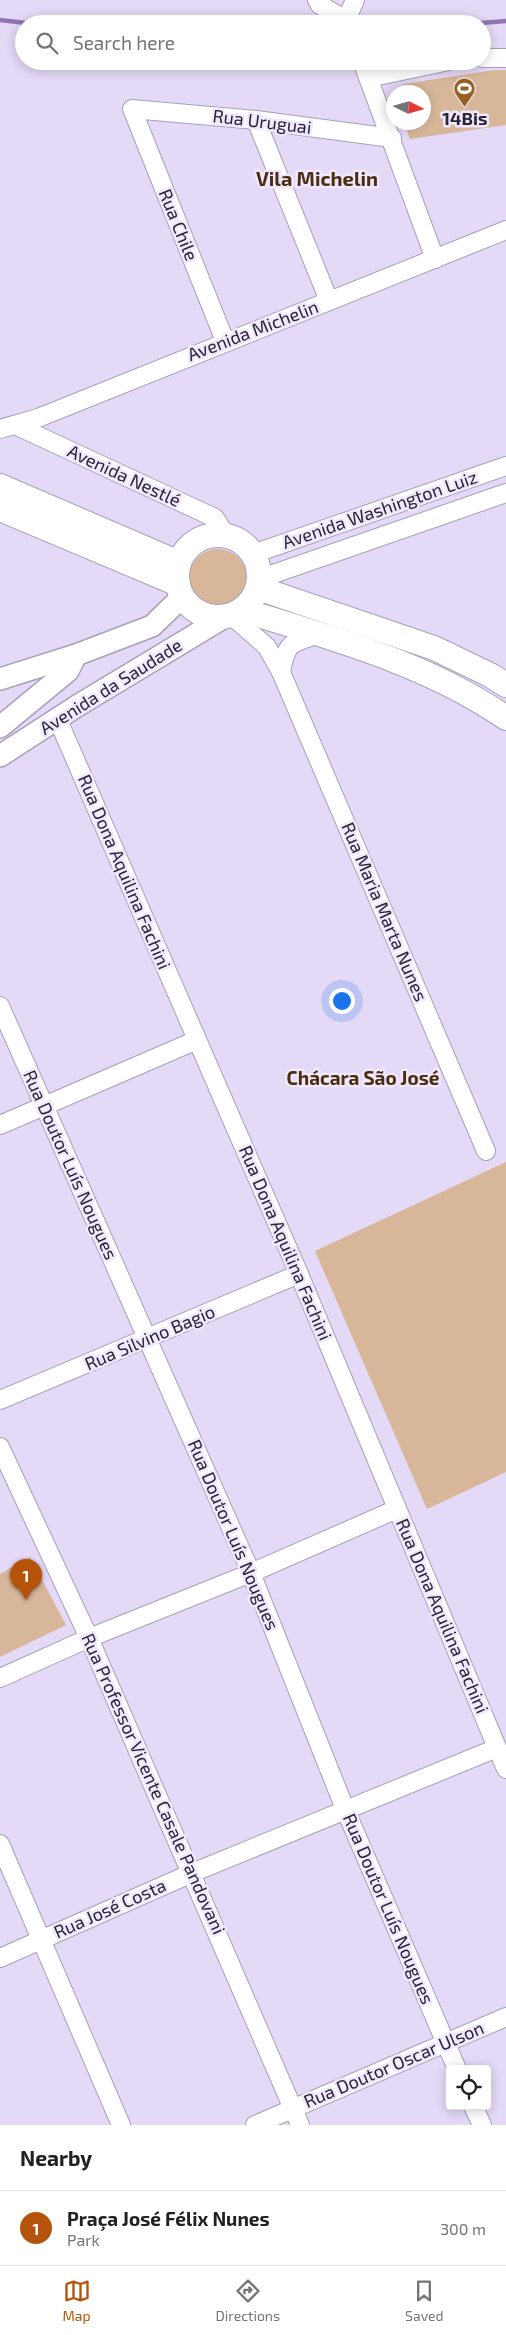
<!DOCTYPE html>
<meta charset="utf-8">
<style>
body{margin:0;font-family:"Exo 2",sans-serif;background:#f6f6f6;color:#202124}
.controls{position:absolute;right:15px;bottom:15px;display:grid;overflow:hidden;border-radius:5px;box-shadow:0 2px 12px #0003}
.controls button{width:45px;height:45px;display:grid;place-items:center;padding:0;border:0;border-bottom:1px solid #e0e0e0;background:#fff;color:#202124;font:25px sans-serif}
.compass{position:absolute;left:386px;top:85px;width:45px;height:45px;border-radius:50%;background:#fff;box-shadow:0 2px 12px #0003;rotate:95deg}
.you{position:absolute;left:341px;top:1000px;width:18px;height:18px;margin:-12px;border:4px solid #fff;border-radius:50%;background:#1a73e8;box-shadow:0 0 0 8px #1a73e833}
.badge{display:grid;place-items:center;width:32px;height:32px;border-radius:50%;background:#b45309;color:#fff;font-size:16px;font-weight:700}
.pin{position:absolute;translate:-50% -41px;filter:drop-shadow(0 1px 2px #0008)}
.pin::after{content:'';position:absolute;top:26px;width:18px;height:15px;background:inherit;clip-path:polygon(0 0,100% 0,50% 100%)}
.list{margin:0;padding:0;list-style:none}
h2{display:flex;justify-content:space-between;align-items:center;height:65px;margin:0;padding:0 20px;font-size:21px}
h2 small{font-size:16px;font-weight:400;color:#757577}
.list li{display:grid;grid-template-columns:32px 1fr auto;gap:15px;align-items:center;box-sizing:border-box;height:75px;padding:0 20px;border-top:1px solid #e0e0e0}
.list b{display:block;font-size:19px;white-space:nowrap}
.list p{margin:0;font-size:16px;white-space:nowrap;color:#757577}
.list em{font-size:16px;font-style:normal;color:#757577}
.icon{flex:none;width:28px;height:28px;fill:none;stroke:currentColor;stroke-width:2;stroke-linecap:round;stroke-linejoin:round}
.map{position:relative;flex:none;width:506px;height:2125px;overflow:hidden}
.search{position:absolute;background:#fff;box-shadow:0 2px 12px #0003;left:15px;right:15px;top:15px;height:55px;display:flex;align-items:center;gap:12px;box-sizing:border-box;padding:0 18px;border-radius:28px;color:#757577;font-size:19px}
.sheet{height:140px;background:#fff}
nav{display:flex;justify-content:space-around;align-items:center;box-sizing:border-box;height:70px;border-top:1px solid #e0e0e0;background:#fff;font-size:14px;color:#757577}
nav a{display:grid;justify-items:center;gap:2px}
nav .on{color:#b45309}
.map>svg:first-child{display:block}
.green{fill:#d7b699}
.lines{fill:none;stroke-linecap:round;stroke-linejoin:round}
.stream{stroke:#8e76b0;stroke-width:4.5}
.minor-casing{stroke:#a99fba;stroke-width:20}
.tertiary-casing{stroke:#a99fba;stroke-width:24}
.secondary-casing{stroke:#a99fba;stroke-width:26}
.minor{stroke:#fff;stroke-width:18}
.tertiary{stroke:#fff;stroke-width:21}
.secondary{stroke:#fff;stroke-width:24}
.labels{text-anchor:middle;stroke-width:5;stroke-linejoin:round;paint-order:stroke}
.poi-label{font-size:18px;font-weight:bold;fill:#29242f;stroke:#f0e8ff}
.street-label{font-size:18px;fill:#29242f;stroke:#f0e8ff}
.neighbourhood-label{font-size:19px;font-weight:bold;fill:#4b2e10;stroke:#f0e8ff}
.quarter-label{font-size:20px;font-weight:bold;fill:#4b2e10;stroke:#f0e8ff}
</style>
<div class="map">
<svg width="506" height="2125" viewBox="0 0 506 2125">
<rect width="100%" height="100%" fill="#e4d9f6"/>
<g class="green">
<path d="M494,70H506V125L410,139L404,123L424,122V92H399L404,84Z"/>
<circle cx="218" cy="578" r="29"/>
<path d="M506,1162V1472L427,1509L315,1251Z"/>
<path d="M30,1557L66,1625L0,1657V1574Z"/>
</g>
<g class="lines">
<g class="stream">
<path d="M0,20L35,24"/>
<path d="M468,24L506,21"/>
</g>
<defs>
<g id="minor">
<path d="M317,0L320,5L346,20L347,24"/>
<path d="M346,20L355,0"/>
<path d="M482,58H506"/>
<path d="M362,61L435,259"/>
<path d="M368,78L449,61"/>
<path d="M256,120L329,301"/>
<path d="M225,341L132,109L256,120L392,138"/>
<path d="M15,425L215,518L226,536"/>
<path d="M0,429L38,418L506,230"/>
<path d="M253,554L506,466"/>
<path d="M259,579L506,493"/>
<path d="M232,616L267,647L281,672L486,1151"/>
<path d="M281,672C287,641 290,644 319,634"/>
<path d="M58,720L299,1274L506,1769"/>
<path d="M0,1006L251,1573L345,1809L457,2069"/>
<path d="M0,1125L197,1040"/>
<path d="M0,1400L299,1274"/>
<path d="M0,1447L89,1638L300,2125"/>
<path d="M0,1678L89,1638L251,1573L397,1509"/>
<path d="M0,1844L121,2125"/>
<path d="M0,1958L192,1873L497,1748"/>
<path d="M473,2106L482,2125"/>
<path d="M255,2125L506,2017"/>
</g>
<g id="tertiary">
<path d="M0,679L76,655"/>
<path d="M0,727L68,671L76,655L152,626L182,597"/>
<path d="M0,756L77,706L223,618"/>
</g>
<g id="secondary">
<path d="M0,486L179,563"/>
<path d="M0,509L178,584"/>
<circle cx="218" cy="576" r="41"/>
<path d="M258,588L434,648L490,675L506,685"/>
<path d="M242,610C332,638 428,664 506,718"/>
</g>
</defs>
<use href="#minor" class="minor-casing"/>
<use href="#tertiary" class="tertiary-casing"/>
<use href="#secondary" class="secondary-casing"/>
<use href="#minor" class="minor"/>
<use href="#tertiary" class="tertiary"/>
<use href="#secondary" class="secondary"/>
</g>
<defs>
<symbol id="stadium-pin" viewBox="-11 -11 22 30"><path d="M0 17L-7.5 6A9.5 9.5 0 1 1 7.5 6Z" fill="#9a601f" stroke="#f0e8ff"/><path d="M0-5a6.5 5 0 1 0 0 10a6.5 5 0 1 0 0-10ZM-3.5-1.8h7v3.6h-7Z" fill="#fff"/></symbol>
</defs>
<g fill-rule="evenodd">
<use href="#stadium-pin" x="452" y="76" width="25" height="34"/>
</g>
<g class="labels">
<g class="poi-label">
<text x="465" y="125">14Bis</text>
</g>
<g class="street-label">
<text transform="translate(262 122) rotate(7)" y="6">Rua Uruguai</text>
<text transform="translate(178 225) rotate(68)" y="6">Rua Chile</text>
<text transform="translate(253 331) rotate(-21)" y="6">Avenida Michelin</text>
<text transform="translate(124 476) rotate(25)" y="6">Avenida Nestlé</text>
<text transform="translate(380 510) rotate(-19)" y="6">Avenida Washington Luiz</text>
<text transform="translate(111 687) rotate(-32)" y="6">Avenida da Saudade</text>
<text transform="translate(124 872) rotate(67)" y="6">Rua Dona Aquilina Fachini</text>
<text transform="translate(384 912) rotate(67)" y="6">Rua Maria Marta Nunes</text>
<text transform="translate(70 1165) rotate(66)" y="6">Rua Doutor Luís Nougues</text>
<text transform="translate(285 1243) rotate(67)" y="6">Rua Dona Aquilina Fachini</text>
<text transform="translate(150 1338) rotate(-23)" y="6">Rua Silvino Bagio</text>
<text transform="translate(233 1535) rotate(67)" y="6">Rua Doutor Luís Nougues</text>
<text transform="translate(442 1616) rotate(67)" y="6">Rua Dona Aquilina Fachini</text>
<text transform="translate(153 1784) rotate(66)" y="6">Rua Professor Vicente Casale Pandovani</text>
<text transform="translate(110 1909) rotate(-24)" y="6">Rua José Costa</text>
<text transform="translate(388 1909) rotate(67)" y="6">Rua Doutor Luís Nougues</text>
<text transform="translate(394 2065) rotate(-23)" y="6">Rua Doutor Oscar Ulson</text>
</g>
<g class="neighbourhood-label">
<text x="363" y="1085">Chácara São José</text>
</g>
<g class="quarter-label">
<text x="317" y="186">Vila Michelin</text>
</g>
</g>
</svg>
<div class="controls">
<button><svg class="icon" aria-label="locate" viewBox="0 0 24 24"><circle cx="12" cy="12" r="6"/><path d="M12 2v4M12 18v4M2 12h4M18 12h4"/></svg></button>
</div>
<svg class="compass" viewBox="-18 -18 36 36"><path d="M0-13l5 13h-10z" fill="#e53935"/><path d="M0 13l5-13h-10z" fill="#757577"/></svg>
<div class="you"></div>
<div class="pin badge" style="left:26px;top:1600px">1</div>
<div class="search"><svg class="icon" aria-label="search" viewBox="0 0 24 24"><circle cx="10" cy="10" r="6"/><path d="M15 15l6 6"/></svg>Search here</div>
</div>
<section class="sheet">
<h2>Nearby<small></small></h2>
<ul class="list">
<li><span class="badge">1</span><div><b>Praça José Félix Nunes</b><p>Park</p></div><em>300 m</em></li>
</ul>
</section>
<nav>
<a class="on"><svg class="icon" aria-label="map" viewBox="0 0 24 24"><path d="M3 6l6-2 6 2 6-2v14l-6 2-6-2-6 2zM9 4v14M15 6v14"/></svg>Map</a>
<a><svg class="icon" aria-label="directions" viewBox="0 0 24 24"><path d="M12 3l9 9-9 9-9-9zM9 14v-3h6M13 9l2 2-2 2"/></svg>Directions</a>
<a><svg class="icon" aria-label="saved" viewBox="0 0 24 24"><path d="M7 4h10v16l-5-4-5 4z"/></svg>Saved</a>
</nav>
